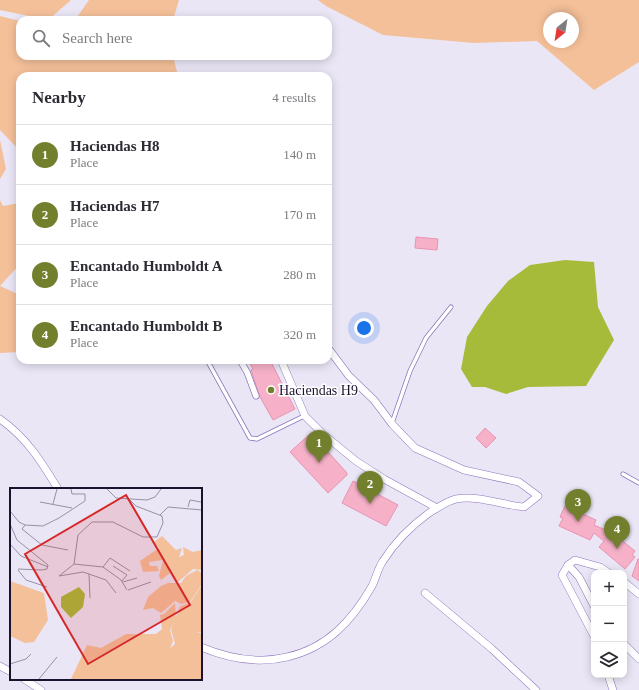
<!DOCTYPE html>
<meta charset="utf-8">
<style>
body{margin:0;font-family:Georgia,serif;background:#f7f7f7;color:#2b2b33}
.controls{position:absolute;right:12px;bottom:12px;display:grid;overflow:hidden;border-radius:8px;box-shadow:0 2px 10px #0003}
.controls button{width:36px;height:36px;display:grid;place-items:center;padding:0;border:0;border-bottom:1px solid #e1e1e2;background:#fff;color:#2b2b33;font:20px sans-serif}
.compass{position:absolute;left:543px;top:12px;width:36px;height:36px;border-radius:50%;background:#fff;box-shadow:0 2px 10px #0003;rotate:210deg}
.you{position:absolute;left:364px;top:328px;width:14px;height:14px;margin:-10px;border:3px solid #fff;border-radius:50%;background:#1a73e8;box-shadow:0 0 0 6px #1a73e833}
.badge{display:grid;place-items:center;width:26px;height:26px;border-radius:50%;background:#727f2c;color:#fff;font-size:13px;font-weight:700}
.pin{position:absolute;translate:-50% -33px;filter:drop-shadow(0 1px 2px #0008)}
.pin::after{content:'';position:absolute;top:21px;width:14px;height:12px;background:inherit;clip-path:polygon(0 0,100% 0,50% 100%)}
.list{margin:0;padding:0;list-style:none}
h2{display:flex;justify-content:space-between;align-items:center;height:52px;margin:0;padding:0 16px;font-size:17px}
h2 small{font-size:13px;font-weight:400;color:#7c7c81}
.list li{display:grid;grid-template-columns:26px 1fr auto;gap:12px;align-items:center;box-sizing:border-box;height:60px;padding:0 16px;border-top:1px solid #e1e1e2}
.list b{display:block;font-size:15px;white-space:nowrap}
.list p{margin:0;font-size:13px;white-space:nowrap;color:#7c7c81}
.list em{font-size:13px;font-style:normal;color:#7c7c81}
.icon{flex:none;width:22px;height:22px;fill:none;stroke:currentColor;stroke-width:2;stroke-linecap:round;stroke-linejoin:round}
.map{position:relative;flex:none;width:639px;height:690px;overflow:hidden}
.search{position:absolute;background:#fff;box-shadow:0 2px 10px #0003;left:16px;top:16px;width:316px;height:44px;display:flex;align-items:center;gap:10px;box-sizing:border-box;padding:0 14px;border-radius:12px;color:#7c7c81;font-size:15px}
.panel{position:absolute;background:#fff;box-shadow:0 2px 10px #0003;left:16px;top:72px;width:316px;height:292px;border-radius:12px}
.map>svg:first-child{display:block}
.green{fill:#f4c09a;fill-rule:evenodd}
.water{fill:#a7bb3a}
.building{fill:#f6b1c8;stroke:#e894b1}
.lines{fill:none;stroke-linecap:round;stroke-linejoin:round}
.service-casing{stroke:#8c76bd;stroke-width:5}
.pedestrian-casing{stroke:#8c76bd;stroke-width:7}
.minor-casing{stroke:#8c76bd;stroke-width:8}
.service{stroke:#fff;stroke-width:3.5}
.pedestrian{stroke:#fff;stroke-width:5.5}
.minor{stroke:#fff;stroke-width:7}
.poi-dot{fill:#727f2c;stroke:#fff;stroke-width:1.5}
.labels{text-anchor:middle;stroke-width:3;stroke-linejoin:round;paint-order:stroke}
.poi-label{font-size:14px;fill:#1b122d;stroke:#fff;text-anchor:start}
.inset-road{fill:none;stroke:#9791a6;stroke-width:1}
.view{fill:#d62828;fill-opacity:0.15;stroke:#d62828;stroke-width:2}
.inset-edge{fill:none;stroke:#1b122d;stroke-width:2}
</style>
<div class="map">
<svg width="639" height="690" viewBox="0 0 639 690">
<rect width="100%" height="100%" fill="#eae6f6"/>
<g class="green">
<path d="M0,0H71L48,20L0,10Z"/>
<path d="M89,0H179L173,20H75Z"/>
<path d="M318,0H639V62L594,90L537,41L474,43L383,35L326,6ZM549,18H573V42H549Z"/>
<path d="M0,16L20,21V56H58L60,58L173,56L178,76H20V151L0,130Z"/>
<path d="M0,140L6,169L0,179Z"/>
<path d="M0,200L3,206L20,203V264L0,286Z"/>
<path d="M0,286L20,295V352L0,353Z"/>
</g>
<path class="water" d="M565,260L594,262L598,307L614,340L586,386L528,387L506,394L485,387H472L461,369L467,337L487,306L508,281L530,265Z"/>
<g class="building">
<path d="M416,237L438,239L437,250L415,248Z"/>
<path d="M248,360H270L295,409L273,420L260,397L251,370L253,369Z"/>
<path d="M485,428L496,438L486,448L476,438Z"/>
<path d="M311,433L347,473V475L328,493L290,452Z"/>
<path d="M353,481L398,505L386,526L342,503Z"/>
<path d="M565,506L596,520L594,525L608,531L609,530L635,551L632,555L635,557L625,569L599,547L604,541L594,533L590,540L559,526L563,518L560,517Z"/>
<path d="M638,559H639V581L632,576Z"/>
</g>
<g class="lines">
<defs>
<g id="service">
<path d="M207,360L250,438L257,439L304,416"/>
<path d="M392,423L410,371L426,338L451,307"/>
<path d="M623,474L639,483"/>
</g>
<path id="pedestrian" d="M240,360L247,372L256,396"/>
<g id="minor">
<path d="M281,360L305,416L323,434L356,461L384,479L437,508"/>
<path d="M0,419C27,438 41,461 58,489"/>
<path d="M568,565L579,577L594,606"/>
<path d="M624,582L639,594"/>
<path d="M425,593L492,649L536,690"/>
<path d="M594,636L562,575L568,565L575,560L600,567L609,573"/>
<path d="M624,644L639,659"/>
<path d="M201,647C227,658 258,664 287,657C327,648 352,621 372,586C376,578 378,568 383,561C395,542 411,526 429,513C437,508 447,501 456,499C478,495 502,505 524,507L538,496L519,482L464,470L415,448L392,424L374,400L349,376L328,348"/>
<path d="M0,666L11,672"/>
<path d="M608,675L613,690"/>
<path d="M24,679L41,690"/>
</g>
</defs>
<use href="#service" class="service-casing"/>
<use href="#pedestrian" class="pedestrian-casing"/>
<use href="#minor" class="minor-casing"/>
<use href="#service" class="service"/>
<use href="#pedestrian" class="pedestrian"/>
<use href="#minor" class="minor"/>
</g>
<circle class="poi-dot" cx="271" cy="390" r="4"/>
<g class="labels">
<g class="poi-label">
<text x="279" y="395">Haciendas H9</text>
</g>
</g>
<g transform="translate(10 488)">
<rect width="192" height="192" fill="#eae6f6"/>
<path d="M152,48L166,62L172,60L169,69L174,67L173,59L183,64L192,62V82L183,81L167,95L160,85L151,92L149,88L153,72L139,74L140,78H147L149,83L133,84L130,73L149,60L144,54ZM187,82L192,85V96L180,114L171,116L165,113L151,125L143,120L133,122L138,109L151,98L158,95H171L176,88ZM0,93L34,105L38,132L24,154L15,155L0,148ZM192,97V144L186,145H192V191H61L77,157L91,160L116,146H146L152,141L150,127L154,126L165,115L166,129L160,142L163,153L160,160L165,156L161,141L170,118L180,115Z" fill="#f4c09a"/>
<path d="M69,99L75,106L73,119L61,130L51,119V109Z" fill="#a7bb3a"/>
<path class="inset-road" d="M97,1L106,10L137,12L145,9L151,1M30,14L62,20M43,16L47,1M178,19L180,12L191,14M0,23L9,34L15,37M150,27L158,19L192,22M0,36L7,52L38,77L37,81L32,82L8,81M0,56L11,68L38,79M58,62L32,57L12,41L15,37L33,38L49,30L75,13V6H62L61,1M64,76L93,79L111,92L117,102M103,78L117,87L112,93M93,79L100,70L120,83M8,82L16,92L37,99M79,86L80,110M113,94L127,90M118,102L141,94M106,105L96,92L79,86L73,84L49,88L64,76L68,47L82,34H103L133,49H147L153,35L152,28L126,18L119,11M0,176L16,171L21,166M29,191L47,169"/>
<path class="view" d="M116,7L180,117L78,176L15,66Z"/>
<rect width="192" height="192" class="inset-edge"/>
</g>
</svg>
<div class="controls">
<button>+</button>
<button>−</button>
<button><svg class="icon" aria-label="layers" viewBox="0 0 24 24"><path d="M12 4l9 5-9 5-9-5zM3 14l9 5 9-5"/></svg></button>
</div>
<svg class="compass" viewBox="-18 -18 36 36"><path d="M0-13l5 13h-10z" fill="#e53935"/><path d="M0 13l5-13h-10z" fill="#7c7c81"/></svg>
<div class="you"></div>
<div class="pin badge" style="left:319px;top:463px">1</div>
<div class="pin badge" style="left:370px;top:504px">2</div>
<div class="pin badge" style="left:578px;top:522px">3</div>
<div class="pin badge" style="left:617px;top:549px">4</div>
<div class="search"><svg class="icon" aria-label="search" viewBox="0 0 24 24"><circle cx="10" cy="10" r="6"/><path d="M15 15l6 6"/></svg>Search here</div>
<section class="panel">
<h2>Nearby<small>4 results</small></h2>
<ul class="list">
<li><span class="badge">1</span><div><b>Haciendas H8</b><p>Place</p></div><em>140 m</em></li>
<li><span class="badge">2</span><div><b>Haciendas H7</b><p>Place</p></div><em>170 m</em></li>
<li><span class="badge">3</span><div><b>Encantado Humboldt A</b><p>Place</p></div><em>280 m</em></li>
<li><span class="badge">4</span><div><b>Encantado Humboldt B</b><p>Place</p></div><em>320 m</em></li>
</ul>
</section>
</div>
